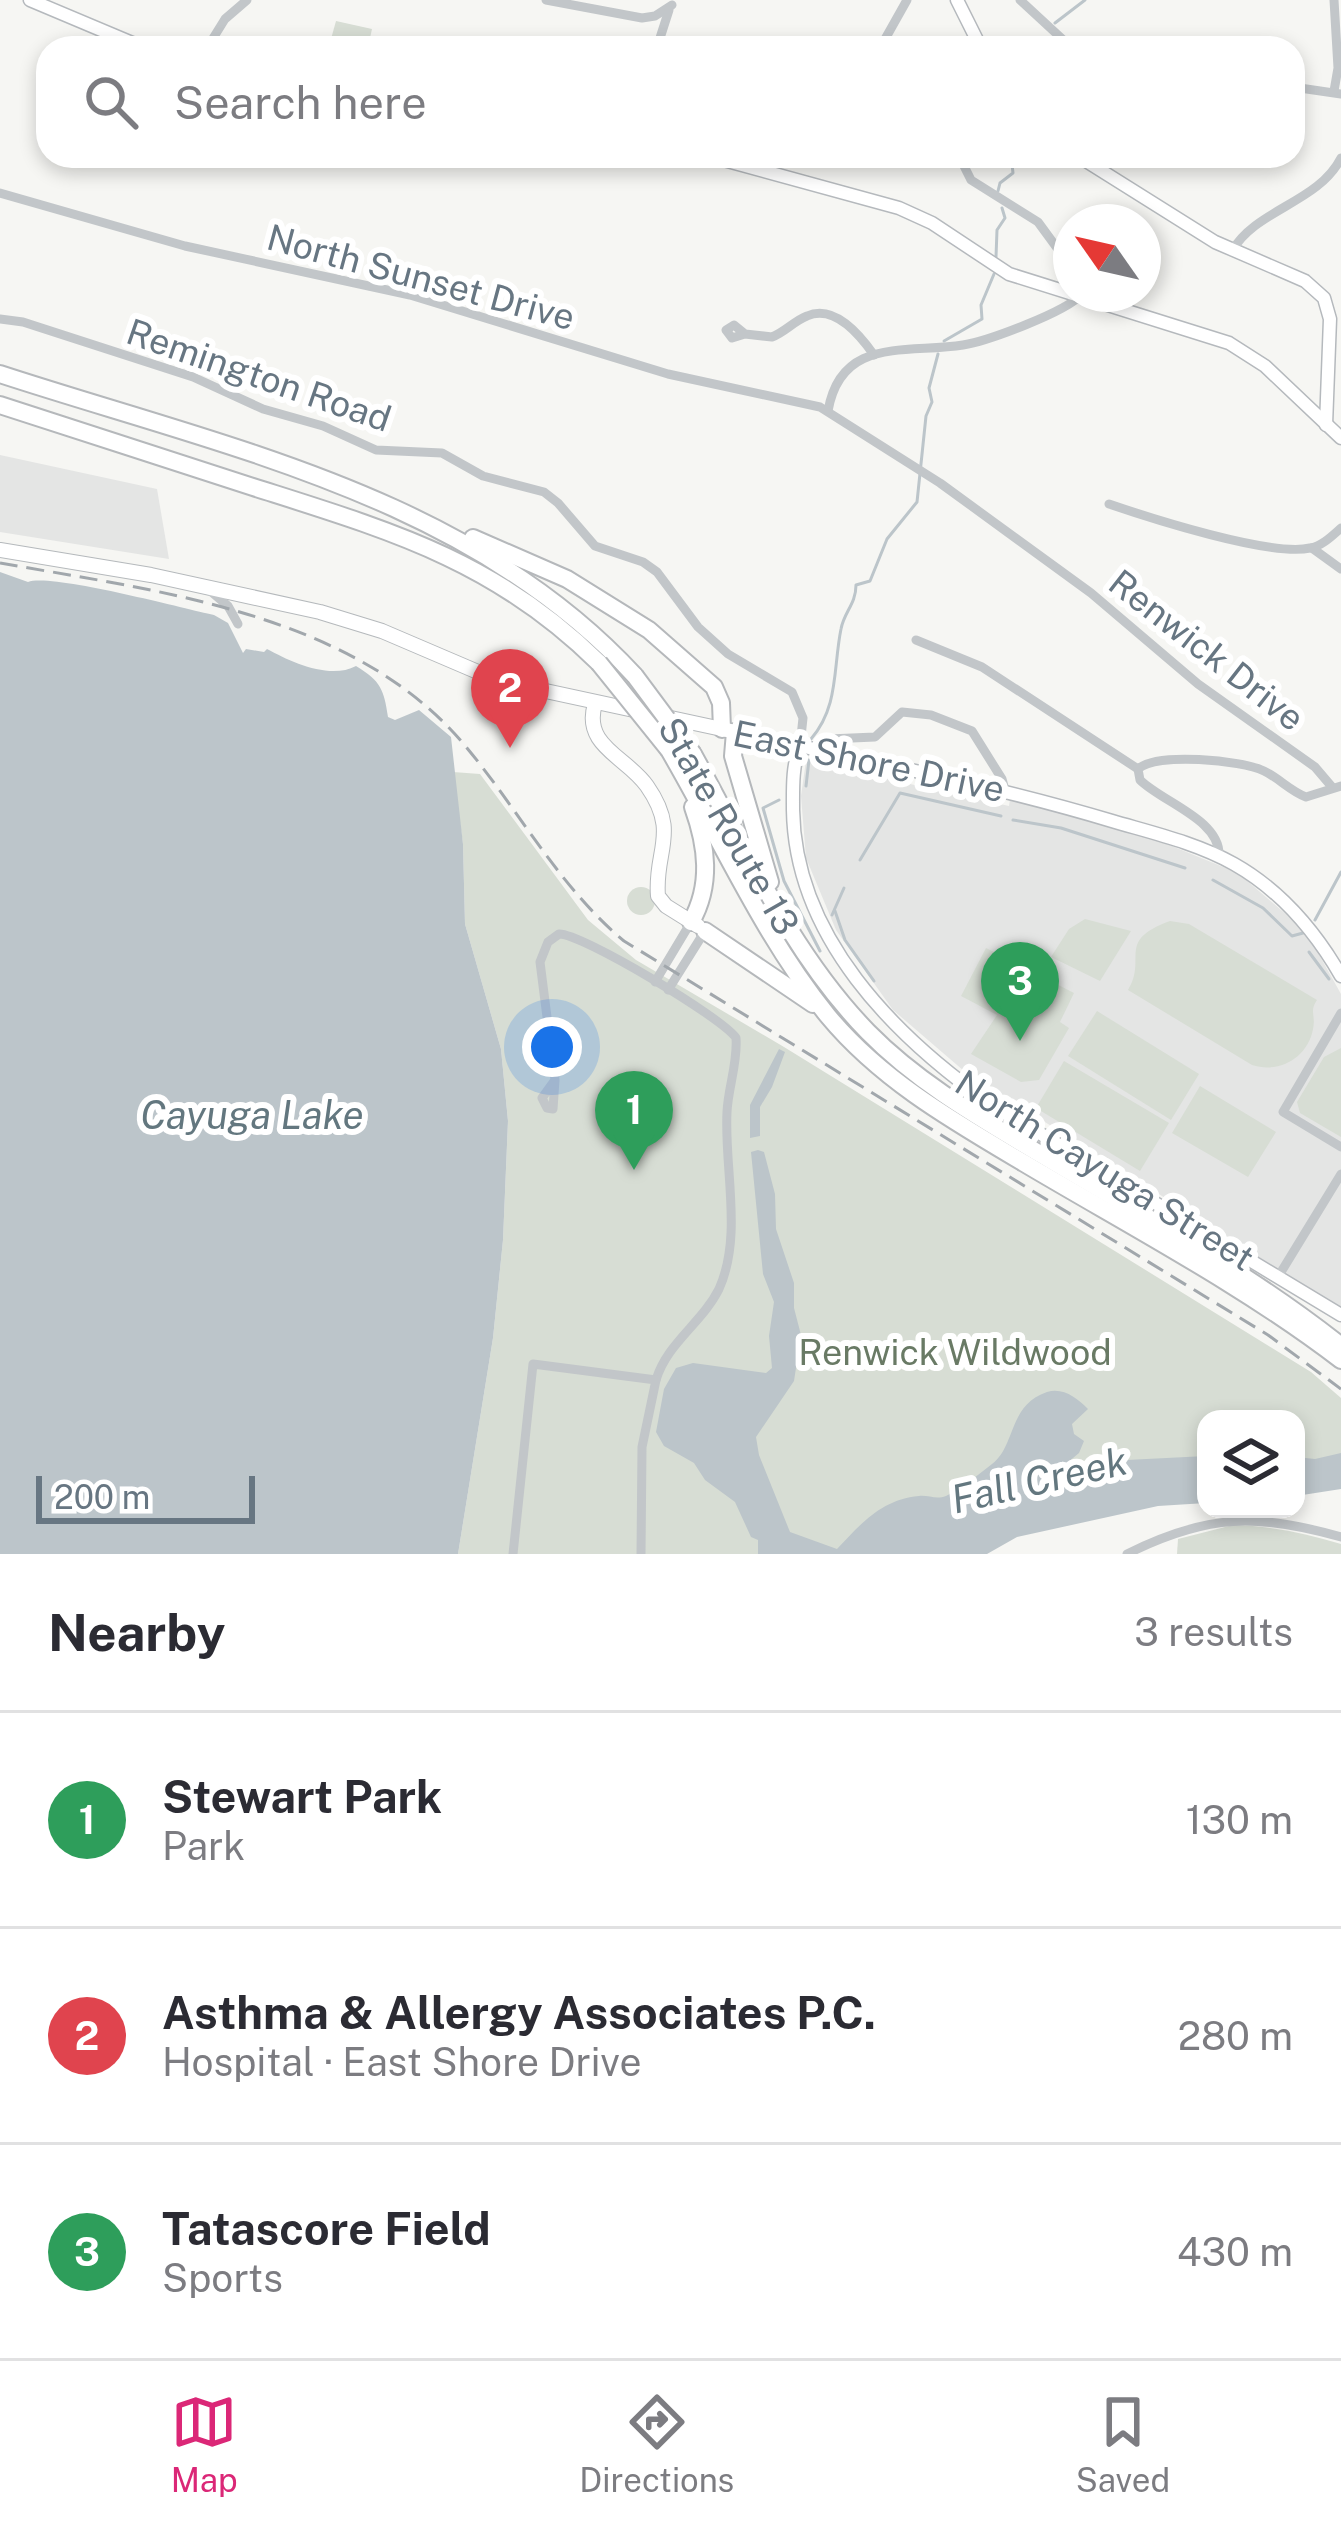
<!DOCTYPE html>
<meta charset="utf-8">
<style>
body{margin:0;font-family:"Public Sans",sans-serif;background:#f2f2f3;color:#2b2b33}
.controls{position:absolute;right:36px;bottom:36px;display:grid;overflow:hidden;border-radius:24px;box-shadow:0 6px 18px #0003}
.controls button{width:108px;height:108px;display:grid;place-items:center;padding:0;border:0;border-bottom:3px solid #e1e1e2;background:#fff;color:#2b2b33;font:60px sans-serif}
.compass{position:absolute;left:1053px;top:204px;width:108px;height:108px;border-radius:50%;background:#fff;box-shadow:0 6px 18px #0003;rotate:304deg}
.scale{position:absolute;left:36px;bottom:30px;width:219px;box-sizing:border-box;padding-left:12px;border:6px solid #677682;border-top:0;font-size:33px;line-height:42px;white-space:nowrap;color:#677682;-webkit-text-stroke:9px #fff;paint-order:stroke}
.you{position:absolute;left:552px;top:1047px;width:42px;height:42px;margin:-30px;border:9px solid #fff;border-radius:50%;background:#1a73e8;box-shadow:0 0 0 18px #1a73e833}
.badge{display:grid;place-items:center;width:78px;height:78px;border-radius:50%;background:#db2777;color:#fff;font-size:39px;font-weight:700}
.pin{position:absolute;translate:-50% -99px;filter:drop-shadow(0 3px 6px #0008)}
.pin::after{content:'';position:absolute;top:63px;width:42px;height:36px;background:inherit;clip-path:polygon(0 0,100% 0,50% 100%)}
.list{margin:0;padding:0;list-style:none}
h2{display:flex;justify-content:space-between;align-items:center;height:156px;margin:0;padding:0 48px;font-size:51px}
h2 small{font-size:39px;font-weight:400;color:#7c7c81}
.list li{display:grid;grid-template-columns:78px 1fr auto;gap:36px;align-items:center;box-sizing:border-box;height:216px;padding:0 48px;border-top:3px solid #e1e1e2}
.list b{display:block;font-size:45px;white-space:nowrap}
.list p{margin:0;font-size:39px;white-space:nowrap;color:#7c7c81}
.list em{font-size:39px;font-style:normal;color:#7c7c81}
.icon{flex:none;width:66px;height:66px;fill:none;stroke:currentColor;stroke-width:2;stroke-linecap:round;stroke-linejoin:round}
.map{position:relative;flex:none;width:1341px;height:1554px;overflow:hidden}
.search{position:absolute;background:#fff;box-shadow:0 6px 18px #0003;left:36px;right:36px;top:36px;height:132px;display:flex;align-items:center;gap:30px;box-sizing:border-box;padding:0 42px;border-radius:36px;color:#7c7c81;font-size:45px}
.sheet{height:804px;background:#fff}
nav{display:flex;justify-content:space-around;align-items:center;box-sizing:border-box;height:168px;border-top:3px solid #e1e1e2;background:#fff;font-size:33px;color:#7c7c81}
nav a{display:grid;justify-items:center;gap:6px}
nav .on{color:#db2777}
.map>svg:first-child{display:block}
.built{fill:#e4e5e4}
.green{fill:#d7ddd4}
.water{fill:#bcc5ca}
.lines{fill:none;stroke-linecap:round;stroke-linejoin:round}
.stream{stroke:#bcc5ca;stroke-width:3}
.secondary-casing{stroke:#b5b9bd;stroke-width:15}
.primary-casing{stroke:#b5b9bc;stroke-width:16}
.highway-casing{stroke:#b5b8bb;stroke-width:20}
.street{stroke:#c2c6c9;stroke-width:9}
.secondary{stroke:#fff;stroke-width:12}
.primary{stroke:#fff;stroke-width:14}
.highway{stroke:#fff;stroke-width:16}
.rail{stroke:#a1a7ac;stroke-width:3;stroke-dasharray:18 9;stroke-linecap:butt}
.highway-bridge-casing{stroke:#b5b8bb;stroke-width:20;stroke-linecap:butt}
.highway-bridge{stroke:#fff;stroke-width:16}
.labels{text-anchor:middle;stroke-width:12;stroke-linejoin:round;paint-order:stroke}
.street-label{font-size:36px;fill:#677682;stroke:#fff}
.park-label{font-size:36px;fill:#697a65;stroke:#fff}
.water-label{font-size:39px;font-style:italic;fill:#63777f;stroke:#fff}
</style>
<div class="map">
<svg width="1341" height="1554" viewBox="0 0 1341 1554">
<rect width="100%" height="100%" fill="#f6f6f3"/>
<g class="built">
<path d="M0,455L157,489L169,559L0,532Z"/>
<path d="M815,758L829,766L1009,806L1010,799L1019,800L1162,842L1238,873L1294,921L1312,942L1341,994V1309L964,1071L893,1010L836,930L806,858L801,796L806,761Z"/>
</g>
<g class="green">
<path d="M336,21L372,29L368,47L331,39Z"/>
<path d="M453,772L480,774L588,920L636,960L784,1047L1311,1372L1341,1398V1473L1296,1476V1419H1206V1477L889,1554H458L493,1338L503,1240L508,1121L501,1049L465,924L463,844Z"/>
<circle cx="641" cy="901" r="14"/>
<path d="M1085,919L1131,931L1100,981L1051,957L1069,929Z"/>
<path d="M1170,921L1189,924L1317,1000C1309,1012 1316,1015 1313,1029C1308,1057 1280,1074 1252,1065L1128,990C1148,958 1115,941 1170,921Z"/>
<path d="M986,948L1074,993L1060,1022L1069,1028L1039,1080L1021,1082L971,1054L997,1015L961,996Z"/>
<path d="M1097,1011L1199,1074L1171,1120L1068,1056Z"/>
<path d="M1341,1048V1137L1300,1113L1297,1102L1324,1057Z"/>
<path d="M1064,1061L1169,1123L1140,1171L1036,1108Z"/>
<path d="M1200,1086L1276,1132L1248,1177L1172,1133Z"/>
<path d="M1233,1525C1271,1526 1305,1533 1341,1544V1554H1177L1178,1539Z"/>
</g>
<g class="water">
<path d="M0,572L28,582C51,573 181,608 214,615L228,623L243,653L246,649L264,652L267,649C291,662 330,680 356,666C381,681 384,690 388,717L395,720L419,710L451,737L463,844L465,924L501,1049L508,1121L503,1240L493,1338L458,1554H0Z"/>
<path d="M779,1049L785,1052L772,1087L760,1107V1136L750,1138V1105Z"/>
<path d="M758,1150L764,1152L775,1194L776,1229L794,1283V1308L801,1335L794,1381L756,1437L759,1455L790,1532L837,1549C859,1526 881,1499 919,1496C929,1495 936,1500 946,1496C961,1489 979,1474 992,1464C1016,1446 1008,1405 1047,1392C1063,1387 1077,1398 1088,1409L1072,1424L1074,1434L1084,1441L1079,1453L1067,1463L1206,1456V1503L1158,1506L1017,1537L987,1554H758V1540L751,1537L735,1502L705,1480L694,1463L664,1446L656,1432L664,1389L676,1368L693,1363L766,1373L772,1368L769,1336L774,1302L763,1274L751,1152Z"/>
<path d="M1341,1453V1489L1296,1496V1457L1315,1459Z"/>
</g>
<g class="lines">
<g class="stream">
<path d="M1055,23L1085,0"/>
<path d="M1036,48L1038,43"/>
<path d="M998,191L1000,183L1013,173L1011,156"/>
<path d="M996,257L997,230L1005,218L1002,208"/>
<path d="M944,341L982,319L981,305L994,274"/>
<path d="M811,739C839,707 833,668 841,629C844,612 856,604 856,585L870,581L887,539L917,502L926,416L932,402L929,388L938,354"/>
<path d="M806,786L809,760"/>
<path d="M779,800L763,808L784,881L820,951"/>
<path d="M1013,820L1061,828L1185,868"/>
<path d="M860,860L900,793L1001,816"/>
<path d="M1213,880L1263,908L1292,936L1303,933"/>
<path d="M835,911L845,940L874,981"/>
<path d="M832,915L844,888"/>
<path d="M1315,920L1341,872"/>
<path d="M1309,952L1329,979"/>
</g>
<defs>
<g id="secondary">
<path d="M30,0L144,48"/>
<path d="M957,0L981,48"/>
<path d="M709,156L899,208L932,223L1009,274L1229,343L1265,366L1341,438"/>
<path d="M1078,156L1215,242L1305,281L1324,298L1330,319L1326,425"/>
<path d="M735,732C862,760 989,784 1112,821C1153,833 1197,843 1234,864C1280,890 1315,931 1341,976"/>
<path d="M800,746C792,766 793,789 793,810C795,937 894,1036 991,1104L1341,1315"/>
</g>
<g id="primary">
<path d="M0,550L151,575L320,612L382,631L499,681L731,731"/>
<path d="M595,704C582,746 627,757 647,786C680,833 654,851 658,896L666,906L698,926"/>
</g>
<g id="highway">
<path d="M0,374C223,447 470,496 635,676"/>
<path d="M0,405C84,432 169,460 253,487C388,530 495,560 599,663"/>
<path d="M473,538L567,579L649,630L714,687L721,703L722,729"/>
<path d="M735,732L733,756L770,882"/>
<path d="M669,750C721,839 763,936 828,1016C881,1080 953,1121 1024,1163C1130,1226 1243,1285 1341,1360"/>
<path d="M693,754C746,850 791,953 868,1032C918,1083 980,1118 1040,1154C1142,1215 1248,1272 1341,1346"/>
<path d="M691,922C712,885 707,846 693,807"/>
<path d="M705,931L813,1004"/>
</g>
</defs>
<use href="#secondary" class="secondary-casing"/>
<use href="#primary" class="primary-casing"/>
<use href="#highway" class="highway-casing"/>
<g class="street">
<path d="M546,0L642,18L655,16L672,5"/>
<path d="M1020,0L1072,48"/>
<path d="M207,48L225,19L247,0"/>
<path d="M661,48L660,38L669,10"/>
<path d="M880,48L907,0"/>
<path d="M1293,87L1341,94"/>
<path d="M1334,91L1338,68L1334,0"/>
<path d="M959,156L971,180L1038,222L1071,267"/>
<path d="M0,193L185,246L410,295L668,374L820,407L940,483L1091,593L1198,684L1315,767L1332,787"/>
<path d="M1232,251C1256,209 1318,203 1341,158"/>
<path d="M0,319L23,322L193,377L263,409L323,426L376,450L442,453L483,476L544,492L558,503L595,546L643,562L657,572L698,627L728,654L792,692L803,718L800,746"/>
<path d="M745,334L734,325L726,330L732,338L745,334L772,337C785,332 794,321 807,316C834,304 860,335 874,355"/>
<path d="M828,411C841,336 907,354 963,345C988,341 1066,312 1082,294"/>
<path d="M1109,504C1150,518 1271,557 1310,548C1322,546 1332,536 1341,528"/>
<path d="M1312,548L1341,569"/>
<path d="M207,588L228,606L238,624"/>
<path d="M916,640L982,667L1138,769"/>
<path d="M820,751L829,739L875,737L902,712L931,715L972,731L1002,779L1005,790"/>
<path d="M1219,856C1221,820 1162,802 1140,780L1138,769C1156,752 1241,760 1264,771C1279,778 1290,791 1306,797L1341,786"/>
<path d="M655,982L691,922"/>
<path d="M668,990L705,931"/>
<path d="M1341,1013L1283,1112L1341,1147"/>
<path d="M555,1080L553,1109L547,1108L542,1098L555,1080L540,962L548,942L559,934C581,933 723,1018 736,1038C738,1062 728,1088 727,1112C724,1168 743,1236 719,1289C702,1323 667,1343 656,1380"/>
<path d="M1278,1277L1341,1174"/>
<path d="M513,1554L533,1364L656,1380L642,1447L641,1554"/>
<path d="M1127,1554C1207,1514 1257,1513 1341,1537"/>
</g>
<use href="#secondary" class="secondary"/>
<use href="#primary" class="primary"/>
<use href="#highway" class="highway"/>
<path class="rail" d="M0,563C158,591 351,613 462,742C518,808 557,885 624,941L1268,1335L1341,1389"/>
<defs>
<g id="highway-bridge">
<path d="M599,663L669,750"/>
<path d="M635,676L693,754"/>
</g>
</defs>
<use href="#highway-bridge" class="highway-bridge-casing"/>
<use href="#highway-bridge" class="highway-bridge"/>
</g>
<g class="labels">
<g class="street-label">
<text transform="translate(421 277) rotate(15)" y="13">North Sunset Drive</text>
<text transform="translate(259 375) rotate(19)" y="13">Remington Road</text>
<text transform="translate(1207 650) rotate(38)" y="13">Renwick Drive</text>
<text transform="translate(869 761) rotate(12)" y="13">East Shore Drive</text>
<text transform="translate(729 826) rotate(60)" y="13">State Route 13</text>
<text transform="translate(1105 1170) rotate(32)" y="13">North Cayuga Street</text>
</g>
<g class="park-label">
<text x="955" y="1365">Renwick Wildwood</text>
</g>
<g class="water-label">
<text x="252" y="1129">Cayuga Lake</text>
<text transform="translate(1039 1480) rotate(-13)" y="14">Fall Creek</text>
</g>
</g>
</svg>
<div class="controls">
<button><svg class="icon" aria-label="layers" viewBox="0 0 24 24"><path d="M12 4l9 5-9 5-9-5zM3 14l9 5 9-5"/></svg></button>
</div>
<svg class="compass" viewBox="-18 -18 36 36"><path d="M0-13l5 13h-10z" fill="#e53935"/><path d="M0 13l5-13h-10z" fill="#7c7c81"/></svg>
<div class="scale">200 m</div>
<div class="you"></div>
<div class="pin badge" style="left:634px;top:1170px;background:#2e9e5b">1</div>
<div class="pin badge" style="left:510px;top:748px;background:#e0444e">2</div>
<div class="pin badge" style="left:1020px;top:1041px;background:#2e9e5b">3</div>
<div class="search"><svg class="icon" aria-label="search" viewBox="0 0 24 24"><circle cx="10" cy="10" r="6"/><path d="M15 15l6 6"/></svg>Search here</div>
</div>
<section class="sheet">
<h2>Nearby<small>3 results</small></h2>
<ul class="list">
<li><span class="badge" style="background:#2e9e5b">1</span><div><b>Stewart Park</b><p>Park</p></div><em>130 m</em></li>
<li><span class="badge" style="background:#e0444e">2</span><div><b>Asthma &amp; Allergy Associates P.C.</b><p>Hospital · East Shore Drive</p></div><em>280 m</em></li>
<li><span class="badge" style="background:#2e9e5b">3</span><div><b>Tatascore Field</b><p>Sports</p></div><em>430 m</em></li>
</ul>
</section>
<nav>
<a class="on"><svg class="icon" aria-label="map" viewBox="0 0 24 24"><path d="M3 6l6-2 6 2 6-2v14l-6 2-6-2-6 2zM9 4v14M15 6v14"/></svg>Map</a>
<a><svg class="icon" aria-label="directions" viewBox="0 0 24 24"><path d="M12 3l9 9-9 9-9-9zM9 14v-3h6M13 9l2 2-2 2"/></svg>Directions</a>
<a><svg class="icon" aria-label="saved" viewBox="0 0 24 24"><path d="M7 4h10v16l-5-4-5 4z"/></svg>Saved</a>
</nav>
